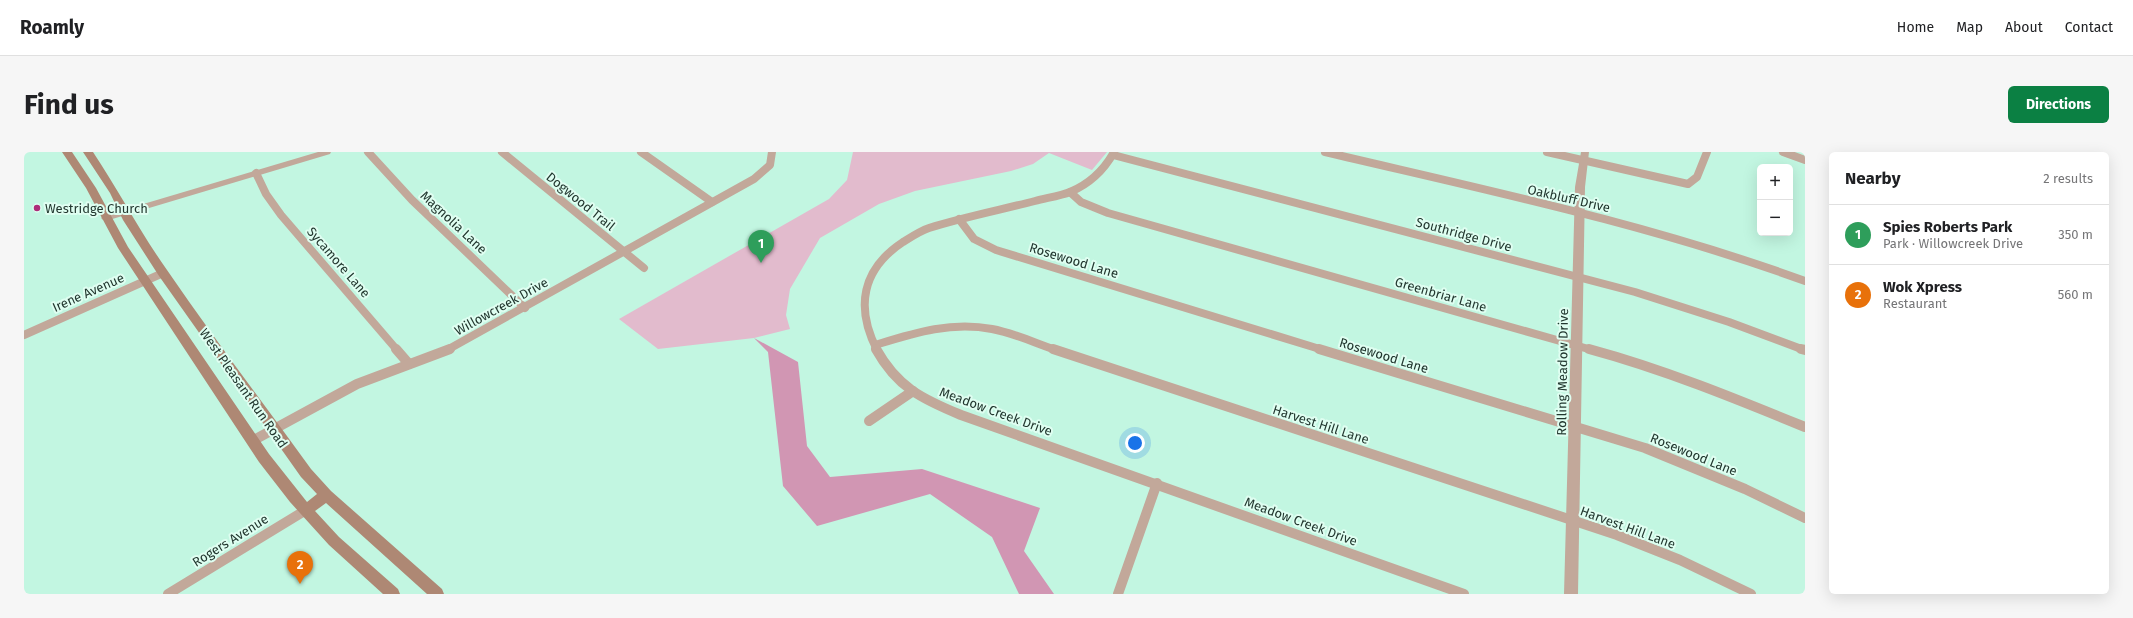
<!DOCTYPE html>
<meta charset="utf-8">
<style>
body{margin:0;font-family:"Fira Sans",sans-serif;background:#f6f6f6;color:#202124}
.controls{position:absolute;right:12px;top:12px;display:grid;overflow:hidden;border-radius:6px;box-shadow:0 4px 16px #0002}
.controls button{width:36px;height:36px;display:grid;place-items:center;padding:0;border:0;border-bottom:1px solid #e0e0e0;background:#fff;color:#202124;font:20px sans-serif}
.you{position:absolute;left:1111px;top:291px;width:14px;height:14px;margin:-10px;border:3px solid #fff;border-radius:50%;background:#1a73e8;box-shadow:0 0 0 6px #1a73e833}
.badge{display:grid;place-items:center;width:26px;height:26px;border-radius:50%;background:#0b8043;color:#fff;font-size:13px;font-weight:700}
.pin{position:absolute;translate:-50% -33px;filter:drop-shadow(0 1px 2px #0008)}
.pin::after{content:'';position:absolute;top:21px;width:14px;height:12px;background:inherit;clip-path:polygon(0 0,100% 0,50% 100%)}
.list{margin:0;padding:0;list-style:none}
h2{display:flex;justify-content:space-between;align-items:center;height:52px;margin:0;padding:0 16px;font-size:17px}
h2 small{font-size:13px;font-weight:400;color:#757577}
.list li{display:grid;grid-template-columns:26px 1fr auto;gap:12px;align-items:center;box-sizing:border-box;height:60px;padding:0 16px;border-top:1px solid #e0e0e0}
.list b{display:block;font-size:15px;white-space:nowrap}
.list p{margin:0;font-size:13px;white-space:nowrap;color:#757577}
.list em{font-size:13px;font-style:normal;color:#757577}
.map{position:relative;flex:none;width:1781px;height:442px;overflow:hidden;border-radius:6px}
header{display:flex;align-items:center;gap:24px;box-sizing:border-box;height:56px;padding:0 20px;background:#fff;border-bottom:1px solid #e0e0e0}
header strong{font-size:19px}
nav{display:flex;gap:22px;margin-inline-start:auto;font-size:14px}
.intro{display:flex;align-items:center;justify-content:space-between;box-sizing:border-box;height:96px;padding:0 24px}
h1{margin:0;font-size:28px}
.button{padding:10px 18px;border-radius:6px;background:#0b8043;color:#fff;font-size:14px;font-weight:700}
main{display:flex;gap:24px;padding:0 24px}
aside{flex:1;background:#fff;border-radius:6px;box-shadow:0 4px 16px #0002}
.map>svg:first-child{display:block}
.green{fill:#e2bbcd}
.forest{fill:#d196b3}
.lines{fill:none;stroke-linecap:round;stroke-linejoin:round}
.minor-far1{stroke:#c2a89a;stroke-width:8}
.minor{stroke:#c2a89a;stroke-width:10}
.tertiary{fill:#c2a89a;fill-rule:evenodd}
.secondary{fill:#ae8874;fill-rule:evenodd}
.poi-dot{fill:#ad2c79;stroke:#dffef1;stroke-width:1.5}
.labels{text-anchor:middle;stroke-width:4;stroke-linejoin:round;paint-order:stroke}
.street-label{font-size:13px;fill:#22372f;stroke:#dffef1}
.poi-label{font-size:13px;fill:#22372f;stroke:#dffef1;text-anchor:start}
</style>
<header>
<strong>Roamly</strong>
<nav><a>Home</a><a>Map</a><a>About</a><a>Contact</a></nav>
</header>
<div class="intro"><h1>Find us</h1><a class="button">Directions</a></div>
<main>
<div class="map">
<svg width="1781" height="442" viewBox="0 0 1781 442">
<rect width="100%" height="100%" fill="#c2f6e1"/>
<path class="green" d="M829,0H1083L1068,18L1025,1L1009,12L987,19L891,39L855,52L796,86L766,137L762,163L766,177L730,186L634,197L595,167L805,47L823,28Z"/>
<path class="forest" d="M730,186L774,210L783,294L806,325L898,317L1016,356L1000,399L1030,442H995L968,385L906,342L793,374L759,334L744,200Z"/>
<g class="lines">
<g class="minor-far1">
<path d="M344,0L388,48L501,156"/>
<path d="M478,0L620,116"/>
<path d="M617,0L688,50"/>
<path d="M1301,0C1462,38 1625,72 1781,129"/>
<path d="M1523,0L1664,32L1673,25L1683,0"/>
<path d="M1759,0L1781,8"/>
<path d="M1089,3L1611,140L1705,170L1780,198"/>
<path d="M232,21L242,42L257,63L373,198"/>
<path d="M1046,40L1057,50L1084,61L1568,198"/>
<path d="M935,67L950,87L972,98L1299,198"/>
<path d="M0,183L139,121"/>
<path d="M851,193C890,181 927,169 968,177C990,181 1011,191 1032,198"/>
<path d="M423,198L730,27L746,13L748,0"/>
<path d="M853,198C831,155 838,117 879,90C887,85 896,79 905,76C940,65 976,58 1011,49C1022,46 1036,44 1046,40C1065,32 1080,18 1090,0"/>
</g>
<g class="minor">
<path d="M372,197L385,212"/>
<path d="M852,197C873,235 898,247 937,263L1440,442"/>
<path d="M1029,197L1593,383L1656,408L1727,442"/>
<path d="M1295,197L1621,296L1721,337L1781,366"/>
<path d="M1565,197C1639,217 1710,246 1781,275"/>
<path d="M1777,197L1781,198"/>
<path d="M845,269L889,239"/>
<path d="M228,289L333,232L426,197"/>
<path d="M144,442L282,358"/>
<path d="M1094,442L1133,331"/>
</g>
<g class="tertiary">
<path d="M294,0H307L306,2L85,68H79L77,66L79,64Z"/>
<path d="M1557,0H1565L1561,35L1554,442H1540L1551,35Z"/>
</g>
<path class="secondary" d="M38,0H48L72,36L104,95L245,302L283,350L293,342L277,325L135,124L99,68L86,41L59,0H69C95,39 116,80 143,118C189,185 239,251 287,317L307,339L418,437L420,442H403L302,351L291,359L315,385L374,437L376,442H359L305,393L266,350L235,310L94,96L62,36Z"/>
</g>
<circle class="poi-dot" cx="13" cy="56" r="4"/>
<g class="labels">
<g class="street-label">
<text transform="translate(1545 46) rotate(13)" y="5">Oakbluff Drive</text>
<text transform="translate(557 49) rotate(39)" y="5">Dogwood Trail</text>
<text transform="translate(430 70) rotate(43)" y="5">Magnolia Lane</text>
<text transform="translate(1440 82) rotate(15)" y="5">Southridge Drive</text>
<text transform="translate(1050 108) rotate(17)" y="5">Rosewood Lane</text>
<text transform="translate(315 110) rotate(49)" y="5">Sycamore Lane</text>
<text transform="translate(64 140) rotate(-24)" y="5">Irene Avenue</text>
<text transform="translate(1417 142) rotate(16)" y="5">Greenbriar Lane</text>
<text transform="translate(477 154) rotate(-29)" y="5">Willowcreek Drive</text>
<text transform="translate(1360 203) rotate(17)" y="5">Rosewood Lane</text>
<text transform="translate(1538 220) rotate(-89)" y="5">Rolling Meadow Drive</text>
<text transform="translate(220 236) rotate(55)" y="5">West Pleasant Run Road</text>
<text transform="translate(972 259) rotate(20)" y="5">Meadow Creek Drive</text>
<text transform="translate(1297 272) rotate(18)" y="5">Harvest Hill Lane</text>
<text transform="translate(1670 302) rotate(22)" y="5">Rosewood Lane</text>
<text transform="translate(1277 369) rotate(20)" y="5">Meadow Creek Drive</text>
<text transform="translate(1604 375) rotate(20)" y="5">Harvest Hill Lane</text>
<text transform="translate(206 388) rotate(-32)" y="5">Rogers Avenue</text>
</g>
<g class="poi-label">
<text x="21" y="61">Westridge Church</text>
</g>
</g>
</svg>
<div class="controls">
<button>+</button>
<button>−</button>
</div>
<div class="you"></div>
<div class="pin badge" style="left:737px;top:111px;background:#2e9e5b">1</div>
<div class="pin badge" style="left:276px;top:432px;background:#e8710a">2</div>
</div>
<aside>
<h2>Nearby<small>2 results</small></h2>
<ul class="list">
<li><span class="badge" style="background:#2e9e5b">1</span><div><b>Spies Roberts Park</b><p>Park · Willowcreek Drive</p></div><em>350 m</em></li>
<li><span class="badge" style="background:#e8710a">2</span><div><b>Wok Xpress</b><p>Restaurant</p></div><em>560 m</em></li>
</ul>
</aside>
</main>
